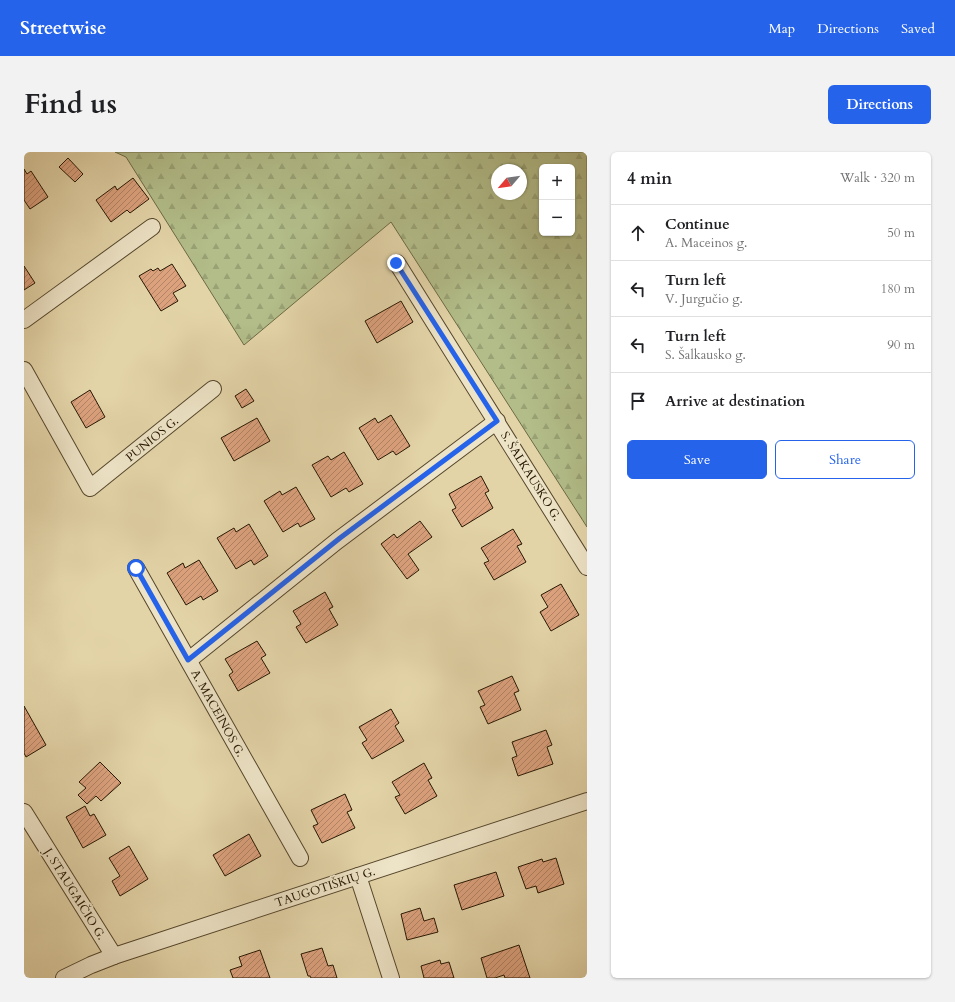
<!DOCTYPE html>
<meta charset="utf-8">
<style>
body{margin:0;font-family:Cardo,serif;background:#f2f2f2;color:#202124}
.controls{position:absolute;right:12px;top:12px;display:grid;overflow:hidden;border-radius:6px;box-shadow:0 1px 3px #0004}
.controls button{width:36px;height:36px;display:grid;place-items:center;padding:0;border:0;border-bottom:1px solid #e0e0e0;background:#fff;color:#202124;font:20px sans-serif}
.compass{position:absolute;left:467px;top:12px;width:36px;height:36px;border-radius:50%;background:#fff;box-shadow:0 1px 3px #0004;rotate:241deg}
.stop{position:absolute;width:12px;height:12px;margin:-9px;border:3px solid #2563eb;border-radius:50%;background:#fff}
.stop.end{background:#2563eb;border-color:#fff;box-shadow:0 1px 4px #0008}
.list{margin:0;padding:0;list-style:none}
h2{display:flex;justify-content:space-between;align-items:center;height:52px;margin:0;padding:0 16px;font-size:17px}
h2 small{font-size:13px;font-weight:400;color:#757577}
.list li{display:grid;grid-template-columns:26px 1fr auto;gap:12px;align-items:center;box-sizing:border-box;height:56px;padding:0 16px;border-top:1px solid #e0e0e0}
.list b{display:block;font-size:15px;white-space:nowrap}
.list p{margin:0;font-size:13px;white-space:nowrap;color:#757577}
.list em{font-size:13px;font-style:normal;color:#757577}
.actions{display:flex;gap:8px;padding:12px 16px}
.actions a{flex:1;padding:9px 0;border:1px solid #2563eb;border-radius:6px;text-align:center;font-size:14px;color:#2563eb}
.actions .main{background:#2563eb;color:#fff}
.icon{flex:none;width:22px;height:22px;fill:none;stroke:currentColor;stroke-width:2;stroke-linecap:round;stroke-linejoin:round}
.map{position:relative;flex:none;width:563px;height:826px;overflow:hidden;border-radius:6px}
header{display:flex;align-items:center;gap:24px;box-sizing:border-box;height:56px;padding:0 20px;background:#2563eb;color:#fff}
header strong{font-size:19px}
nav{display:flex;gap:22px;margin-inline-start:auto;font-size:14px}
.intro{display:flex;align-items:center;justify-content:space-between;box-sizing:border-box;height:96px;padding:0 24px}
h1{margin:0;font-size:28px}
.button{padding:10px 18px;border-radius:6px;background:#2563eb;color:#fff;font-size:14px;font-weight:700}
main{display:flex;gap:24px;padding:0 24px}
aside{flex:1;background:#fff;border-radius:6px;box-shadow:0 1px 3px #0004}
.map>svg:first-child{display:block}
.forest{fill:url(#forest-firs);stroke:#6c6a46;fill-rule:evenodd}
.building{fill:url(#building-hatch);stroke:#261702}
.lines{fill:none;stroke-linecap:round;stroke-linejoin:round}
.street-casing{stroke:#55462c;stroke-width:18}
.street{stroke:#ede3c6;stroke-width:16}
.route{stroke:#2563eb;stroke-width:5}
.labels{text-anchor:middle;stroke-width:3.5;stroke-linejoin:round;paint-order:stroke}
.street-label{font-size:12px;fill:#261702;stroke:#ede3c6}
</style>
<header>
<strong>Streetwise</strong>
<nav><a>Map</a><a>Directions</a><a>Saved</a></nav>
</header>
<div class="intro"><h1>Find us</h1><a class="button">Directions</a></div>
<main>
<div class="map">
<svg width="563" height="826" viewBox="0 0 563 826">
<defs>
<pattern id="forest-firs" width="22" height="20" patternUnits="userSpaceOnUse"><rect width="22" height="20" fill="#b2bd89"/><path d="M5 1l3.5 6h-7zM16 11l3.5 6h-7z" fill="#99a275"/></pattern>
<pattern id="building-hatch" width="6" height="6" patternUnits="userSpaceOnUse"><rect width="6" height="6" fill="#dca27e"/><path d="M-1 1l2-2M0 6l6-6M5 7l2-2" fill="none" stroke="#b28365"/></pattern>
</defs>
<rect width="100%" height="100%" fill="#e3d4a8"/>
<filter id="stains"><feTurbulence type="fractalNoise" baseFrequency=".005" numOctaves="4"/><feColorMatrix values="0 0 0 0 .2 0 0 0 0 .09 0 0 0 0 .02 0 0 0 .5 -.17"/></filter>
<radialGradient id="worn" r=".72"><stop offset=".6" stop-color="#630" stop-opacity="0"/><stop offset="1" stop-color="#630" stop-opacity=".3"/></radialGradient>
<path class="forest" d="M91,0H563V375L367,70L220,193L102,5ZM518,15H548V81H518ZM473,18H497V42H473Z"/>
<g class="building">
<path d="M44,6L59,22L51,30L35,15Z"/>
<path d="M0,17L3,22L7,19L24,45L6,57L0,48Z"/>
<path d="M109,26L125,47L106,61L103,58L87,70L72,48L91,34L93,38Z"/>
<path d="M148,112L162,134L149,141L154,149L137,159L115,124L127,117L129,119L134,116L136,119Z"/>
<path d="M0,114L11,131L0,138Z"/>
<path d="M377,149L389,170L353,191L341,169Z"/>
<path d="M222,237L230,249L218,256L211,244Z"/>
<path d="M66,238L81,265L62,276L47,250Z"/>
<path d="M367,263L386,294L372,303L369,299L354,308L335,276L351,266L354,271Z"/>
<path d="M233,266L246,289L210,309L197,286Z"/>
<path d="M320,300L339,332L325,340L322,336L307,345L288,313L304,304L307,308Z"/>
<path d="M457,324L465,339L461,341L469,356L438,375L428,358L432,356L425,342Z"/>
<path d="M272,335L291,367L276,375L274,371L259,380L240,349L256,339L258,343Z"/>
<path d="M396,369L408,385L384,402L395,418L383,427L357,392L370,382L373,386Z"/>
<path d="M225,372L244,404L230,413L227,408L212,417L193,386L210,376L212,380Z"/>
<path d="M489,377L498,392L493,394L502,410L470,428L460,411L465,409L457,396Z"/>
<path d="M175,408L194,439L179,448L177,444L162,453L143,421L159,411L161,416Z"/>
<path d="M537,432L555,463L527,479L516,460L524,455L517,443Z"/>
<path d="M301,440L309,455L305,457L314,473L282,491L272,475L277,472L269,459Z"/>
<path d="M233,489L242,503L237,506L246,521L214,539L205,523L209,520L201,507Z"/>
<path d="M488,524L495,539L490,541L497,558L464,572L456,555L461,553L454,539Z"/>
<path d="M0,554L22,593L2,605L0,601Z"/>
<path d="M367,557L375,571L371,574L380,589L348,607L338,591L343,588L335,575Z"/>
<path d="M522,578L528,593L523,595L529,612L494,624L488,606L493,604L488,590Z"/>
<path d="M76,610L97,631L77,649L72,644L63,652L54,643L62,636L55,630Z"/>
<path d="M400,611L408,626L404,628L413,644L381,662L371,645L376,643L368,630Z"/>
<path d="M321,642L328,658L323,660L331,676L298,691L289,674L294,672L287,658Z"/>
<path d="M61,654L66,664L70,662L82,683L59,696L42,665Z"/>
<path d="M225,682L237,704L201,724L189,703Z"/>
<path d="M105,694L124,727L96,744L88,729L96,724L85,706Z"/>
<path d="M532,706L540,732L514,741L512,734L502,737L494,715L518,707L519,710Z"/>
<path d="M472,720L480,744L438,758L430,733Z"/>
<path d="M396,756L400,769L410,766L414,780L383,788L377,762Z"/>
<path d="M495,793L506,826H481L480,823L471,826H463L457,806Z"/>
<path d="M298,796L304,814L309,813L313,826H287L286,824H284L277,802Z"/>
<path d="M236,798L246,826H209L206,818L218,814L215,805Z"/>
<path d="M416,808L417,812L425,810L430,826H400L397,814Z"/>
</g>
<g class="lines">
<defs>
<g id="street">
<path d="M373,111L563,415"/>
<path d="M0,168L128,75"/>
<path d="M0,218L66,336L189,237"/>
<path d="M112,416L276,706"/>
<path d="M165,508L313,389L473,269"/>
<path d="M0,660L90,804"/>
<path d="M334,724L367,826"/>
<path d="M40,826L67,813L90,804L563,649"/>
</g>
</defs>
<use href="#street" class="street-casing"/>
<use href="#street" class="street"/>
</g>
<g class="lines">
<path class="route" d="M112,416L164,508L316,386L473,269L372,111"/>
</g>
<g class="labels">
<g class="street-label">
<text transform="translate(128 287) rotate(-39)" y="4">PUNIOS G.</text>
<text transform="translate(507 324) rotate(58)" y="4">S. ŠALKAUSKO G.</text>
<text transform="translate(194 561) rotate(61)" y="4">A. MACEINOS G.</text>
<text transform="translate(301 735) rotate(-18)" y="4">TAUGOTIŠKIŲ G.</text>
<text transform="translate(51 742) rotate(58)" y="4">J. STAUGAIČIO G.</text>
</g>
</g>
<rect width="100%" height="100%" filter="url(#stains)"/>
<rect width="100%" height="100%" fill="url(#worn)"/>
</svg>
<div class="controls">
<button>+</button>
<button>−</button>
</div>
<svg class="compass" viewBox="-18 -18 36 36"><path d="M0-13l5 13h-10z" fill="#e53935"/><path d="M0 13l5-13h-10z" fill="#757577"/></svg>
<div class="stop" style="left:112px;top:416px"></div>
<div class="stop end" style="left:372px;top:111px"></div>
</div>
<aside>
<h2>4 min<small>Walk · 320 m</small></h2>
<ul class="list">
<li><svg class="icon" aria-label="ahead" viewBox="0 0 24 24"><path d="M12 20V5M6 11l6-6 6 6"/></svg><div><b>Continue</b><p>A. Maceinos g.</p></div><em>50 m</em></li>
<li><svg class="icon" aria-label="left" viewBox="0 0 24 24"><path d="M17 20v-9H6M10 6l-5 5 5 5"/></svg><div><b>Turn left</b><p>V. Jurgučio g.</p></div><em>180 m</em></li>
<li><svg class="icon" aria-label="left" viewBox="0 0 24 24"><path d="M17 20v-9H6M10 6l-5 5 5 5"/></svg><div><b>Turn left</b><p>S. Šalkausko g.</p></div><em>90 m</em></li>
<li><svg class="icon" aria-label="arrive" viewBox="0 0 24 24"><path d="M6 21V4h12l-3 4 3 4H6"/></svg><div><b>Arrive at destination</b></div></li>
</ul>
<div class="actions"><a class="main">Save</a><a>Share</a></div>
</aside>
</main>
